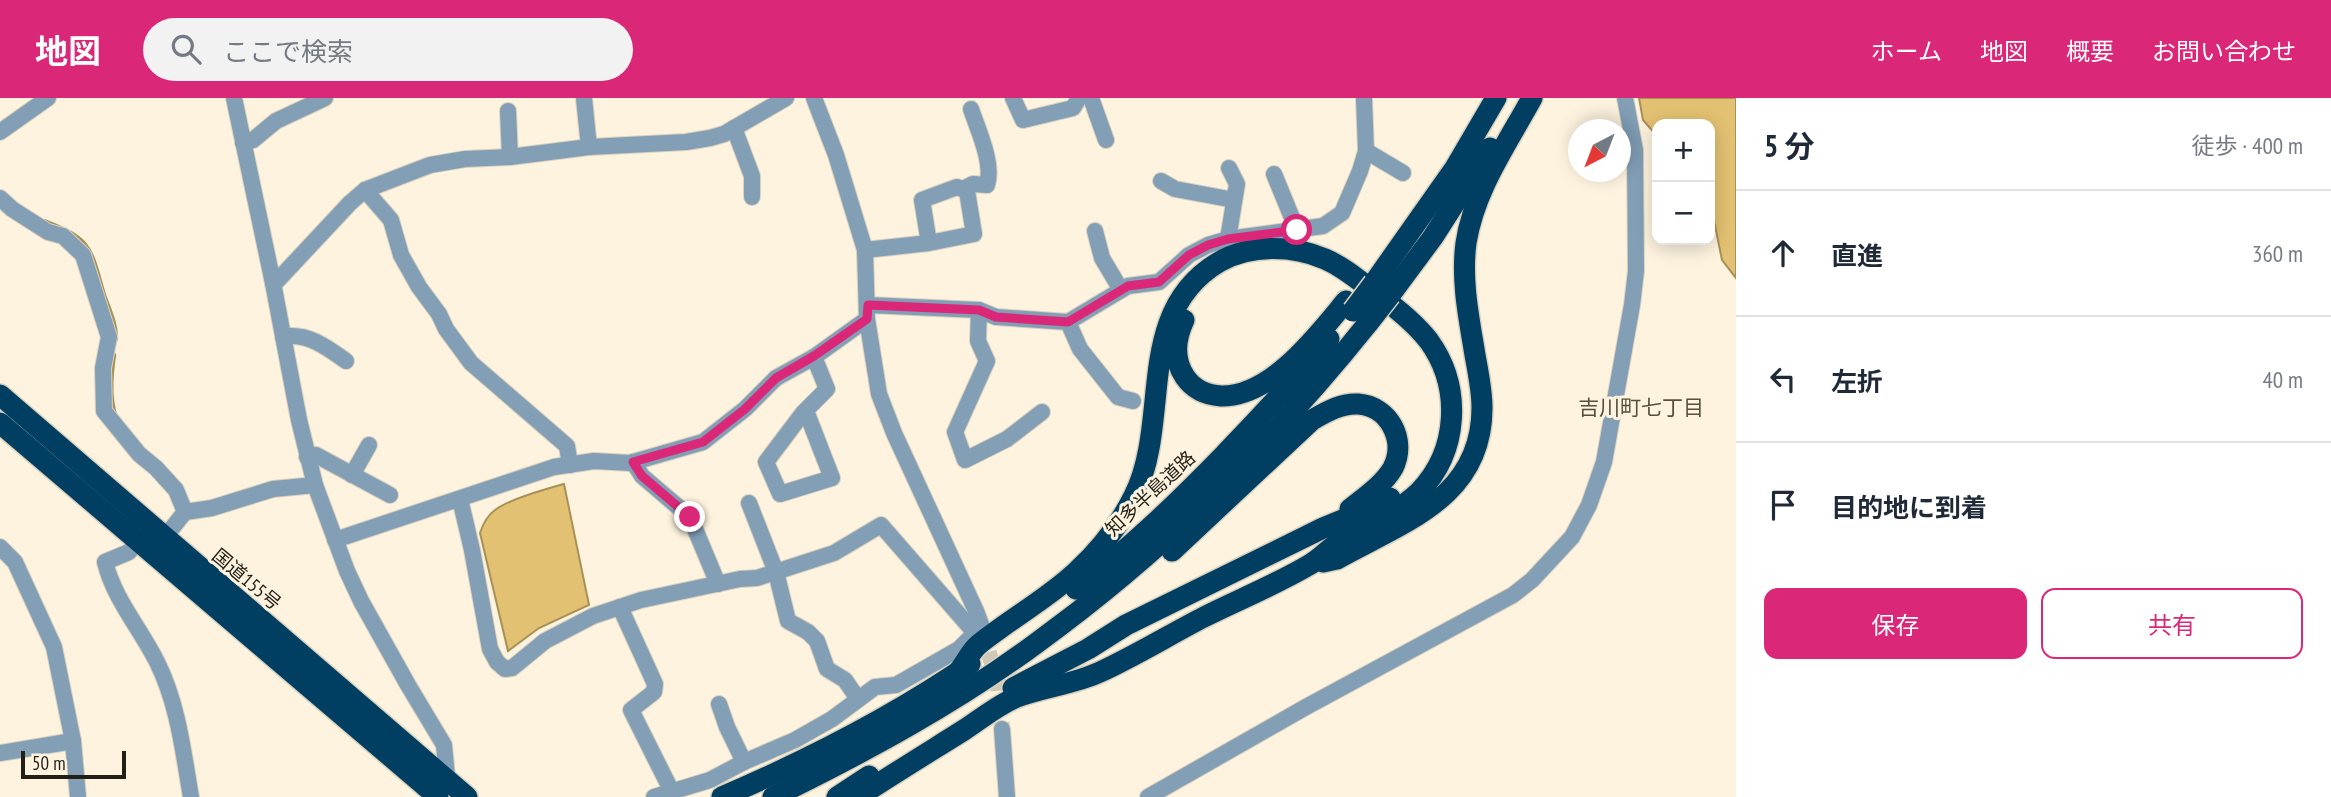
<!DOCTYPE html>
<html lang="ja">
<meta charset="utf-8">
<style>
body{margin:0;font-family:"PT Sans Narrow","Noto Sans JP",sans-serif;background:#f2f2f3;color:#1f2937}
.controls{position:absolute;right:21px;top:21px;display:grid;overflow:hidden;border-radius:14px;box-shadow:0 4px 18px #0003}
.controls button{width:63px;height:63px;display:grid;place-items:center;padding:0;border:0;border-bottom:2px solid #e0e1e3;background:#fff;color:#1f2937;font:35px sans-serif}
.compass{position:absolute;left:1568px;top:21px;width:63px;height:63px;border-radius:50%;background:#fff;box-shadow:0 4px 18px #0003;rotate:222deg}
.scale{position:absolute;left:21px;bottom:18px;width:105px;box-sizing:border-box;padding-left:7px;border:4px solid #221f17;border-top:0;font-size:19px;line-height:24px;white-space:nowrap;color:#221f17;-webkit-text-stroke:5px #fdf3df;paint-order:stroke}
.stop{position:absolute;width:21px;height:21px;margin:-16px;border:5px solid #db2777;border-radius:50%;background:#fff}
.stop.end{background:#db2777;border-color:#fff;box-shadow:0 2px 7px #0008}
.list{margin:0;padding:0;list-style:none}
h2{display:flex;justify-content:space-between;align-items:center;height:91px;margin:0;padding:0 28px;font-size:30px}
h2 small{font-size:23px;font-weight:400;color:#747a83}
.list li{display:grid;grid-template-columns:46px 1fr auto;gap:21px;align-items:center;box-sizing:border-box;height:126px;padding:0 28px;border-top:2px solid #e0e1e3}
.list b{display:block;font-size:26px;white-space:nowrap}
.list em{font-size:23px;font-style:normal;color:#747a83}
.actions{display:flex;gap:14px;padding:21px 28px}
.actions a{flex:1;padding:16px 0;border:2px solid #db2777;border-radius:14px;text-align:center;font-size:24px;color:#db2777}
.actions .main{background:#db2777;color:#fff}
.icon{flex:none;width:38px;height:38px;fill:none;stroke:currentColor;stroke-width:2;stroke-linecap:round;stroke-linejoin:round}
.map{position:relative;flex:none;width:1736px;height:699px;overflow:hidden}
header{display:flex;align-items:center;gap:42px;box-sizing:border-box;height:98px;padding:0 35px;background:#db2777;color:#fff}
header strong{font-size:33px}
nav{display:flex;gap:38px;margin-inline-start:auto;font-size:24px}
.search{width:490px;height:63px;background:#f2f2f3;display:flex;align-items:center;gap:18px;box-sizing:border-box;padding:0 24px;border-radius:38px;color:#747a83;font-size:26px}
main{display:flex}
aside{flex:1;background:#fff}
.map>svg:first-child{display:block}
.water{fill:#e3c172;stroke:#a99057;stroke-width:2}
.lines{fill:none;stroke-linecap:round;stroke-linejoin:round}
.stream{stroke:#a99057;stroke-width:4.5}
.minor-tunnel{stroke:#d1c9b7;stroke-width:16;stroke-dasharray:16 8;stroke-linecap:butt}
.minor-casing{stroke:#dad1bf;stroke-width:18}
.highway-casing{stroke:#dad1bf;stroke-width:24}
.minor{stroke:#829fb6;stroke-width:16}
.highway{stroke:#003f62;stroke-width:21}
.highway-bridge-casing{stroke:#dad1bf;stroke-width:24;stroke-linecap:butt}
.highway-bridge{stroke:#003f62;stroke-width:21}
.route{stroke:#db2777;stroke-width:9}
.labels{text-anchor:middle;stroke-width:6;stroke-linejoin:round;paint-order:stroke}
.street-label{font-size:19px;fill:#221f17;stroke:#fdf3df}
.neighbourhood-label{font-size:21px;fill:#574f3e;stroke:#fdf3df}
</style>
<header>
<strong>地図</strong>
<div class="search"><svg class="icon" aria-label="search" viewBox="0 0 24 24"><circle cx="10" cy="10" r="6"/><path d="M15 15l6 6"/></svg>ここで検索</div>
<nav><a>ホーム</a><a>地図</a><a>概要</a><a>お問い合わせ</a></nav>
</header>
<main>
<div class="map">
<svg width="1736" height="699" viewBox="0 0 1736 699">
<rect width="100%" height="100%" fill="#fdf3df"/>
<g class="water">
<path d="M1639,0H1736V180L1722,162L1710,103V26H1657V38L1643,22Z"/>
<path d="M564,386L589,507L539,530L508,553L480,435C483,426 488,417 495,412C509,401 546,391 564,386Z"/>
</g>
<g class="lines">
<g class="stream">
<path d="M44,123C91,141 90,149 103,194C108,210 116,224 116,241"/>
<path d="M114,257C111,276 109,298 115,317"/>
</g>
<path class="minor-tunnel" d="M982,531L998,586L1002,631"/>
<defs>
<g id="minor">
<path d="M234,0L273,185L299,322L315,387L347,473L361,503L408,587L444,647L448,689"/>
<path d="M584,0L589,49"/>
<path d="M814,0L836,57L865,152L867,221L879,296L894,335L976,513L982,529L975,535"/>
<path d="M1013,0L1023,22L1073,10L1079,0"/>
<path d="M1091,0L1106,42"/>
<path d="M508,13L510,59"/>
<path d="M734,30L752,78V99"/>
<path d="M0,34L48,0"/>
<path d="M243,45L253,42L276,23L325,0"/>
<path d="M1366,53L1403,75"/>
<path d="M1274,76L1297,132"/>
<path d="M1161,83L1175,91L1234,102"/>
<path d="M963,91L973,86L987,87C994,66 978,32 971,11"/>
<path d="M365,92L391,122L401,157L419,189L439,216L446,231L471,265L567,348L570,367"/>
<path d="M0,100L12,111L48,134L63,138L83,157L109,239L103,270L104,313L139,356L156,370L176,392L185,414"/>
<path d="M1095,133L1102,160L1121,192"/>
<path d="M1228,141L1237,86L1229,70"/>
<path d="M865,152L929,145L974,136L967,93L957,89L922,102L929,145"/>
<path d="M273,185L277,183L350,105L365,92L430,67L465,61L510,59L589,49L686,44L710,40L724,36L786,0"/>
<path d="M868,207L979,212L996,219L1068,224L1128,188L1159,184L1189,157L1208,147L1228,141L1323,128L1342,115L1360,73L1366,53L1364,0"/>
<path d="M979,212L978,243L987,263L955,334L965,362L1007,341L1042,314"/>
<path d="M1068,224L1080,251L1118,299L1133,303"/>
<path d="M283,239C307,234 328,250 346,263"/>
<path d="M806,313L832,380L780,396L766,364L803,315L827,291L814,259"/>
<path d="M307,359L316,357L390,397"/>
<path d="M633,364L642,378L690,419L718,486"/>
<path d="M352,377L369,347"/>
<path d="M460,401L472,452L490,551L497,564L505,571L512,570L545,543L593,518L641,502L740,481L757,480L834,455L881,427L975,535L959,551L896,587L875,589L832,621L795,642L744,664L710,682L654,699"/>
<path d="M749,405L776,474L788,523L808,534L817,543L827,571L845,582L858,601"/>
<path d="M164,440L185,414L212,410L273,391L315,387"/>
<path d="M335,442L554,369L594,363L630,365L703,344L745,311L776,280L814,259L867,221"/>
<path d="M138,443L129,454L105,464C114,501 140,530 157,564C178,606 183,653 191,699"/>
<path d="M0,449L15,464L54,549L73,643L78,699"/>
<path d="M620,509L655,586L654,594L631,612L672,694"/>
<path d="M719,606L727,629L744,664"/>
<path d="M1002,631L1007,699"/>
<path d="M0,655L73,643"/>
<path d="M1148,699L1306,609L1513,497L1532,482L1572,439L1589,407L1604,364L1632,207L1636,173L1635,52L1625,0"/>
</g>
<g id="highway">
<path d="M1374,185L1455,70L1496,0"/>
<path d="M1390,197L1433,139L1490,50"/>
<path d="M1184,222C1175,241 1173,261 1185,279C1194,292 1206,297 1221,298C1271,299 1317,238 1346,203"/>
<path d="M0,297L467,699"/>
<path d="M0,325L438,699"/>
<path d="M1172,453L1312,322C1326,314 1341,305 1358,306C1389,308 1407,342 1393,370C1383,387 1365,399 1350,411"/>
<path d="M1323,464L1337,461C1403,424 1482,400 1482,310C1482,292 1478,274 1475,257C1469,220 1461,183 1466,145C1474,92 1507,46 1532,0"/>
<path d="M1076,491C1129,452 1178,404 1224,357C1260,319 1296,282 1329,241"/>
<path d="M1013,590L1088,551L1126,527L1323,430L1374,409L1390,400"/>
<path d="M722,699C808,662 893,619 970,566"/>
<path d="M773,699C865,654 956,605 1038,544C1163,453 1273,344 1369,224"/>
<path d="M837,699L869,678"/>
<path d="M858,699C893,676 929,654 964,632C981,621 999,606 1017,599C1044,589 1074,586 1100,574C1135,558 1169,537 1204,519C1238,502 1275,487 1309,467C1322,460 1332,447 1346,439C1371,425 1398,414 1419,394C1459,353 1462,289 1429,243C1415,225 1395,209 1377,196C1361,184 1344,169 1325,161C1293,147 1250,146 1219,164C1133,215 1172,322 1134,398C1120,426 1100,452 1077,473C1055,494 1027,511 1002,529C994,535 985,541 977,548C970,555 965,565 959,573"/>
</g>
</defs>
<use href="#minor" class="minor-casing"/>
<use href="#highway" class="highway-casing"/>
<use href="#minor" class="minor"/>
<use href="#highway" class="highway"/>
<defs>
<g id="highway-bridge">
<path d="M1353,213L1374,185"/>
<path d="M1369,224L1390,197"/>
</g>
</defs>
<use href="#highway-bridge" class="highway-bridge-casing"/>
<use href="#highway-bridge" class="highway-bridge"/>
</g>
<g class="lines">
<path class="route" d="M690,419L642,378L633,364L703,344L745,311L776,280L814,258L867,221L868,207L979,212L996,219L1068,224L1128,188L1159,184L1189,157L1208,147L1228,141L1297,132"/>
</g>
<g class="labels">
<g class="street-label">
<text transform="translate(1150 395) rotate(-43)" y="7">知多半島道路</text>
<text transform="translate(247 481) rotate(40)" y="7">国道155号</text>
</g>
<g class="neighbourhood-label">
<text x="1641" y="317">吉川町七丁目</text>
</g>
</g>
</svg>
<div class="controls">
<button>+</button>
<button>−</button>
</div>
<svg class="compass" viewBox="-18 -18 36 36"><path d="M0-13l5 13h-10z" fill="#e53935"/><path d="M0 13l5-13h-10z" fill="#747a83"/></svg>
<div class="scale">50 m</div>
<div class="stop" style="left:1297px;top:132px"></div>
<div class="stop end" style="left:690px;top:419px"></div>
</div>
<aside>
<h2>5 分<small>徒歩 · 400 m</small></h2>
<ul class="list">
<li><svg class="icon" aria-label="ahead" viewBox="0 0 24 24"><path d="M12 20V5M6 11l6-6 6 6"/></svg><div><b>直進</b></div><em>360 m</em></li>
<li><svg class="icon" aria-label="left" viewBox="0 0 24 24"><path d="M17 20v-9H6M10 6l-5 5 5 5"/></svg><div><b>左折</b></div><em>40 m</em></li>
<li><svg class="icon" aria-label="arrive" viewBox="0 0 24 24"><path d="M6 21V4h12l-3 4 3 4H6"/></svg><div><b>目的地に到着</b></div></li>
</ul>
<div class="actions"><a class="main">保存</a><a>共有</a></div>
</aside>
</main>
